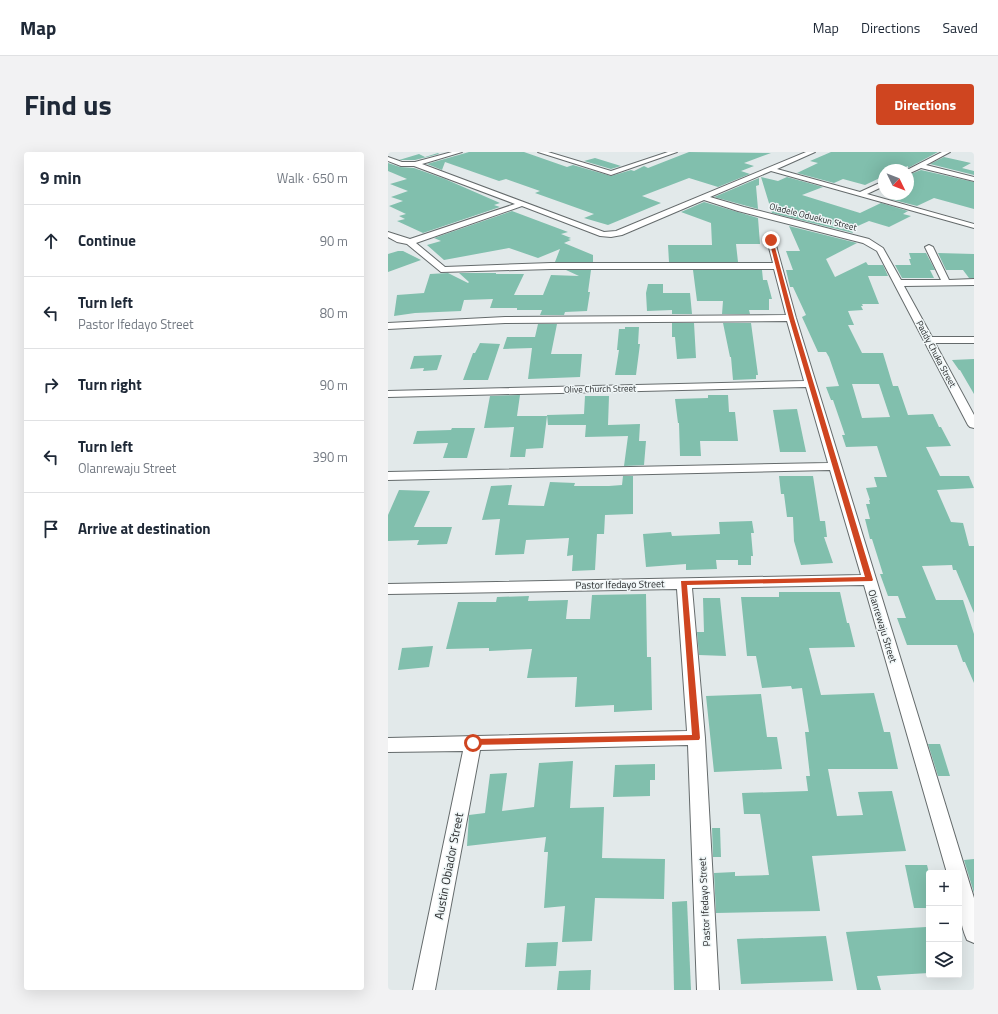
<!DOCTYPE html>
<meta charset="utf-8">
<style>
body{margin:0;font-family:"Titillium Web",sans-serif;background:#f2f2f3;color:#1f2937}
.controls{position:absolute;right:12px;bottom:12px;display:grid;overflow:hidden;border-radius:4px;box-shadow:0 4px 16px #0002}
.controls button{width:36px;height:36px;display:grid;place-items:center;padding:0;border:0;border-bottom:1px solid #e0e1e3;background:#fff;color:#1f2937;font:20px sans-serif}
.compass{position:absolute;left:490px;top:12px;width:36px;height:36px;border-radius:50%;background:#fff;box-shadow:0 4px 16px #0002;rotate:133deg}
.stop{position:absolute;width:12px;height:12px;margin:-9px;border:3px solid #cf4520;border-radius:50%;background:#fff}
.stop.end{background:#cf4520;border-color:#fff;box-shadow:0 1px 4px #0008}
.list{margin:0;padding:0;list-style:none}
h2{display:flex;justify-content:space-between;align-items:center;height:52px;margin:0;padding:0 16px;font-size:17px}
h2 small{font-size:13px;font-weight:400;color:#747a83}
.list li{display:grid;grid-template-columns:26px 1fr auto;gap:12px;align-items:center;box-sizing:border-box;height:72px;padding:0 16px;border-top:1px solid #e0e1e3}
.list b{display:block;font-size:15px;white-space:nowrap}
.list p{margin:0;font-size:13px;white-space:nowrap;color:#747a83}
.list em{font-size:13px;font-style:normal;color:#747a83}
.icon{flex:none;width:22px;height:22px;fill:none;stroke:currentColor;stroke-width:2;stroke-linecap:round;stroke-linejoin:round}
.map{position:relative;flex:none;width:586px;height:838px;overflow:hidden;border-radius:4px}
header{display:flex;align-items:center;gap:24px;box-sizing:border-box;height:56px;padding:0 20px;background:#fff;border-bottom:1px solid #e0e1e3}
header strong{font-size:19px}
nav{display:flex;gap:22px;margin-inline-start:auto;font-size:14px}
.intro{display:flex;align-items:center;justify-content:space-between;box-sizing:border-box;height:96px;padding:0 24px}
h1{margin:0;font-size:28px}
.button{padding:10px 18px;border-radius:4px;background:#cf4520;color:#fff;font-size:14px;font-weight:700}
main{display:flex;gap:24px;padding:0 24px}
aside{flex:1;background:#fff;border-radius:4px;box-shadow:0 4px 16px #0002}
.map>svg:first-child{display:block}
.building{fill:#81bfad;fill-rule:evenodd}
.lines{fill:none;stroke-linecap:round;stroke-linejoin:round}
.minor-casing{stroke:#656b6c;stroke-width:2}
.minor{fill:#fff;fill-rule:evenodd}
.route{fill:#cf4520}
.labels{text-anchor:middle;stroke-width:3;stroke-linejoin:round;paint-order:stroke}
.far-street-label{font-size:9px;fill:#282a2b;stroke:#eff6f7}
.street-label{font-size:10px;fill:#282a2b;stroke:#eff6f7}
.near-street-label{font-size:12px;fill:#282a2b;stroke:#eff6f7}
</style>
<header>
<strong>Map</strong>
<nav><a>Map</a><a>Directions</a><a>Saved</a></nav>
</header>
<div class="intro"><h1>Find us</h1><a class="button">Directions</a></div>
<main>
<aside>
<h2>9 min<small>Walk · 650 m</small></h2>
<ul class="list">
<li><svg class="icon" aria-label="ahead" viewBox="0 0 24 24"><path d="M12 20V5M6 11l6-6 6 6"/></svg><div><b>Continue</b></div><em>90 m</em></li>
<li><svg class="icon" aria-label="left" viewBox="0 0 24 24"><path d="M17 20v-9H6M10 6l-5 5 5 5"/></svg><div><b>Turn left</b><p>Pastor Ifedayo Street</p></div><em>80 m</em></li>
<li><svg class="icon" aria-label="right" viewBox="0 0 24 24"><path d="M7 20v-9h11M14 6l5 5-5 5"/></svg><div><b>Turn right</b></div><em>90 m</em></li>
<li><svg class="icon" aria-label="left" viewBox="0 0 24 24"><path d="M17 20v-9H6M10 6l-5 5 5 5"/></svg><div><b>Turn left</b><p>Olanrewaju Street</p></div><em>390 m</em></li>
<li><svg class="icon" aria-label="arrive" viewBox="0 0 24 24"><path d="M6 21V4h12l-3 4 3 4H6"/></svg><div><b>Arrive at destination</b></div></li>
</ul>
</aside>
<div class="map">
<svg width="586" height="838" viewBox="0 0 586 838">
<rect width="100%" height="100%" fill="#e2e9ea"/>
<g class="building">
<path d="M81,0H136L179,15L185,13L223,24L243,18L246,19L256,14L260,16L301,0L383,1L356,11L366,14L353,19L362,22L330,35L301,26L254,44L273,51L220,73L196,66L206,62L147,41L152,39L118,27L111,29L57,10L54,18L39,12Z"/>
<path d="M443,0H550L520,16V14L510,18H496V24L477,33L455,27L446,31L409,21L430,11L422,9Z"/>
<path d="M50,1L51,2L27,8H11L31,2L37,5Z"/>
<path d="M556,5L583,11L574,16L586,19V23L542,12Z"/>
<path d="M207,6L233,14L223,17L196,9Z"/>
<path d="M0,11L12,15L26,16L57,27L112,51L106,53L112,55L35,81L9,69L17,67L11,64L18,62L1,54L15,49L3,45L20,39L2,32L19,27L0,19Z"/>
<path d="M533,18L586,30V57L546,46L529,54L502,47L510,42H520V23Z"/>
<path d="M373,25L390,29L399,25L435,35L414,43L472,61L493,51L520,59L515,62L523,64L501,75L481,69L463,77L465,81L384,61Z"/>
<path d="M371,26V33L368,34L370,57L326,45Z"/>
<path d="M316,50L370,66L372,92H348L350,110H281L280,93H324L323,71L293,60Z"/>
<path d="M124,59L180,80L173,82L183,86L180,87L183,88L176,91L205,103V110H167L172,97L150,106L121,96L56,108L39,93L53,89L46,86Z"/>
<path d="M401,74L469,91L438,107L447,125L478,110L480,113H495L500,124H480L491,152H474L475,154H473L475,158L460,159L466,173H460L474,201H495L505,234H510L520,263L545,262L551,275H553L563,294L538,295L552,324H581L586,336L549,338L563,370L575,371L581,394H586V461L568,418H565L564,413L534,414L548,448H575L586,482V531L577,510H575L569,493H519L509,466H518L510,444H500L492,422H495L484,387H482L477,367H482L478,352H482L481,348H482L478,336L489,335L486,325H499L489,294L458,295L454,283H457L445,248H443L438,235L451,234L441,205L438,200H430L414,165L418,163L405,135H402L398,118H405L398,99H412ZM464,232H491L502,265L474,266Z"/>
<path d="M10,99H15L33,108L0,120V102Z"/>
<path d="M521,101H538L547,118H542L546,126H514L507,113H523L521,107H523Z"/>
<path d="M550,101L586,102V126H581L575,118H558Z"/>
<path d="M178,118H203L200,140H202L199,159L177,160L176,163H152L154,158H129V156H102L105,147L76,148L73,159L27,161L6,164L9,143L36,141L42,122L60,121L80,131L81,130L71,121H108V122H136L126,143H155L163,123L191,124Z"/>
<path d="M305,118H374L375,128H379L384,147H381V158H361L362,162H334L335,149H309Z"/>
<path d="M260,132H275V141H302L304,162H284V158L259,159L258,141Z"/>
<path d="M284,171H306L308,206L289,207L287,185H284Z"/>
<path d="M335,171H363L370,223H368V227L345,228L343,205H342Z"/>
<path d="M150,172H169L163,202H194L192,225L140,227L144,196L115,197L119,185H147Z"/>
<path d="M237,175H251L250,192H252L248,223H227L231,198H229L231,177H237Z"/>
<path d="M92,191L112,192L100,228H75L85,201H87Z"/>
<path d="M54,203L49,218L35,219L36,216L22,217L26,204Z"/>
<path d="M586,207V242L572,218H571L564,208Z"/>
<path d="M132,243L129,264H159L155,296L138,297L137,305H122L126,275L96,276L102,244Z"/>
<path d="M320,243H340L341,260H347L350,289H312L313,304H292L291,271H290L287,247L320,246Z"/>
<path d="M197,244H221L220,273L252,272L251,289H258L256,313L236,314L240,284L197,285L198,273H160L159,263L196,262Z"/>
<path d="M409,257L418,300H392L385,258Z"/>
<path d="M64,276H87L79,306H55L60,291L25,292L29,279L63,278Z"/>
<path d="M235,324H245V362L217,363L216,382H209L207,418L184,419L185,403L179,404L181,386L138,388L136,402L107,403L112,367L94,368L103,334L124,333L120,353L156,354L162,330L187,331L186,334H221L234,333Z"/>
<path d="M391,324H425L432,369H437L439,385H436L445,411L413,413L406,389L405,365H399L396,342H393Z"/>
<path d="M11,338L42,339L26,375H64L59,392L29,393L31,388L0,389V363Z"/>
<path d="M364,369L366,381H363L365,404H363V413H350V408H328L329,417L298,418V412L258,415L255,382L283,380L284,384L332,382L331,370Z"/>
<path d="M391,440H452L459,471H461L467,495L421,496L433,543L486,541L496,580H502L510,617H440L449,664L475,663L470,640L504,639L518,699L424,704L432,759L328,761L326,721L347,720V724L381,723L372,662H356L354,641L420,639L418,624H422L417,580H421L414,536L404,537L403,534L374,536L368,504H359L353,445H391Z"/>
<path d="M258,442L259,505H263L264,558L226,560V553L187,555L189,525L139,526L144,497L101,499V496L58,497L70,450H108L109,445L141,444L140,449L180,448L178,467H202L204,443Z"/>
<path d="M315,446H332L338,504L311,503L309,480H316Z"/>
<path d="M45,494L41,515L10,518L14,496Z"/>
<path d="M373,542L379,585H389L394,617L326,620L318,544Z"/>
<path d="M540,592H552L562,624H550Z"/>
<path d="M185,609L182,656L216,655L214,706L277,707L276,747L207,746L204,789L174,790L177,754L156,756L160,700H156L158,685L79,694L81,663L97,661L102,622L119,621L114,659L146,655L151,611Z"/>
<path d="M267,612V628H262V644L225,645L227,613Z"/>
<path d="M324,676H332L333,705H325Z"/>
<path d="M586,707V741L576,708Z"/>
<path d="M517,713H539L541,721V756H526Z"/>
<path d="M299,749L303,838H286L284,750Z"/>
<path d="M538,775L541,785V821L489,824L493,838H469L458,780Z"/>
<path d="M438,784L445,829L353,832L349,787Z"/>
<path d="M170,790L168,814L137,815L139,791Z"/>
<path d="M203,818L202,838H169L171,819Z"/>
</g>
<g class="lines">
<defs>
<g id="minor">
<path d="M64,0H74L34,12L216,80L228,79L418,0H427L389,17L472,40L496,29V34L479,42L586,72V76L383,19L322,45L356,55L481,87L495,96L513,128H553L537,95L541,93L545,95L561,128L586,127V133L516,134L544,185H586V191H547L586,263V276L582,275L580,273L489,99L475,91L350,59L316,48L234,83L223,85L212,84L134,54L28,91L57,115L163,111H385L379,88L380,86H386L408,166L586,746V791L579,788C569,765 571,745 571,721H559L476,433L304,436L317,586L331,838H309L300,593L92,598L47,838H25L75,599L0,600V586L299,579L289,437L0,442V432L473,423L442,318L0,328V320L440,311L418,235L0,245V239L416,229L399,169L117,171L0,177V171L117,165L398,163L386,117H163L53,120L19,92L9,90L0,85V80L22,87L127,52L26,14H13L0,9V5L14,10H27Z"/>
<path d="M150,0H160L223,19L280,0H289L223,23Z"/>
<path d="M554,0H562L538,13L586,25V29L533,16L520,22V18H519Z"/>
</g>
</defs>
<use href="#minor" class="minor-casing"/>
<use href="#minor" class="minor"/>
</g>
<path class="route" d="M383,86L385,88L406,166L485,428L484,429L299,433L312,586L311,588L82,593V588L85,587L304,583L293,429L477,425L401,166L381,88Z"/>
<g class="labels">
<g class="far-street-label">
<text transform="translate(425 65) rotate(14)" y="3">Oladele Oduekun Street</text>
<text transform="translate(548 202) rotate(62)" y="3">Paddy Chuka Street</text>
<text transform="translate(212 237) rotate(-1)" y="3">Olive Church Street</text>
</g>
<g class="street-label">
<text transform="translate(232 432) rotate(-1)" y="4">Pastor Ifedayo Street</text>
<text transform="translate(495 474) rotate(73)" y="4">Olanrewaju Street</text>
<text transform="translate(316 750) rotate(-93)" y="4">Pastor Ifedayo Street</text>
</g>
<g class="near-street-label">
<text transform="translate(61 714) rotate(-79)" y="4">Austin Obiador Street</text>
</g>
</g>
</svg>
<div class="controls">
<button>+</button>
<button>−</button>
<button><svg class="icon" aria-label="layers" viewBox="0 0 24 24"><path d="M12 4l9 5-9 5-9-5zM3 14l9 5 9-5"/></svg></button>
</div>
<svg class="compass" viewBox="-18 -18 36 36"><path d="M0-13l5 13h-10z" fill="#e53935"/><path d="M0 13l5-13h-10z" fill="#747a83"/></svg>
<div class="stop" style="left:85px;top:591px"></div>
<div class="stop end" style="left:383px;top:88px"></div>
</div>
</main>
